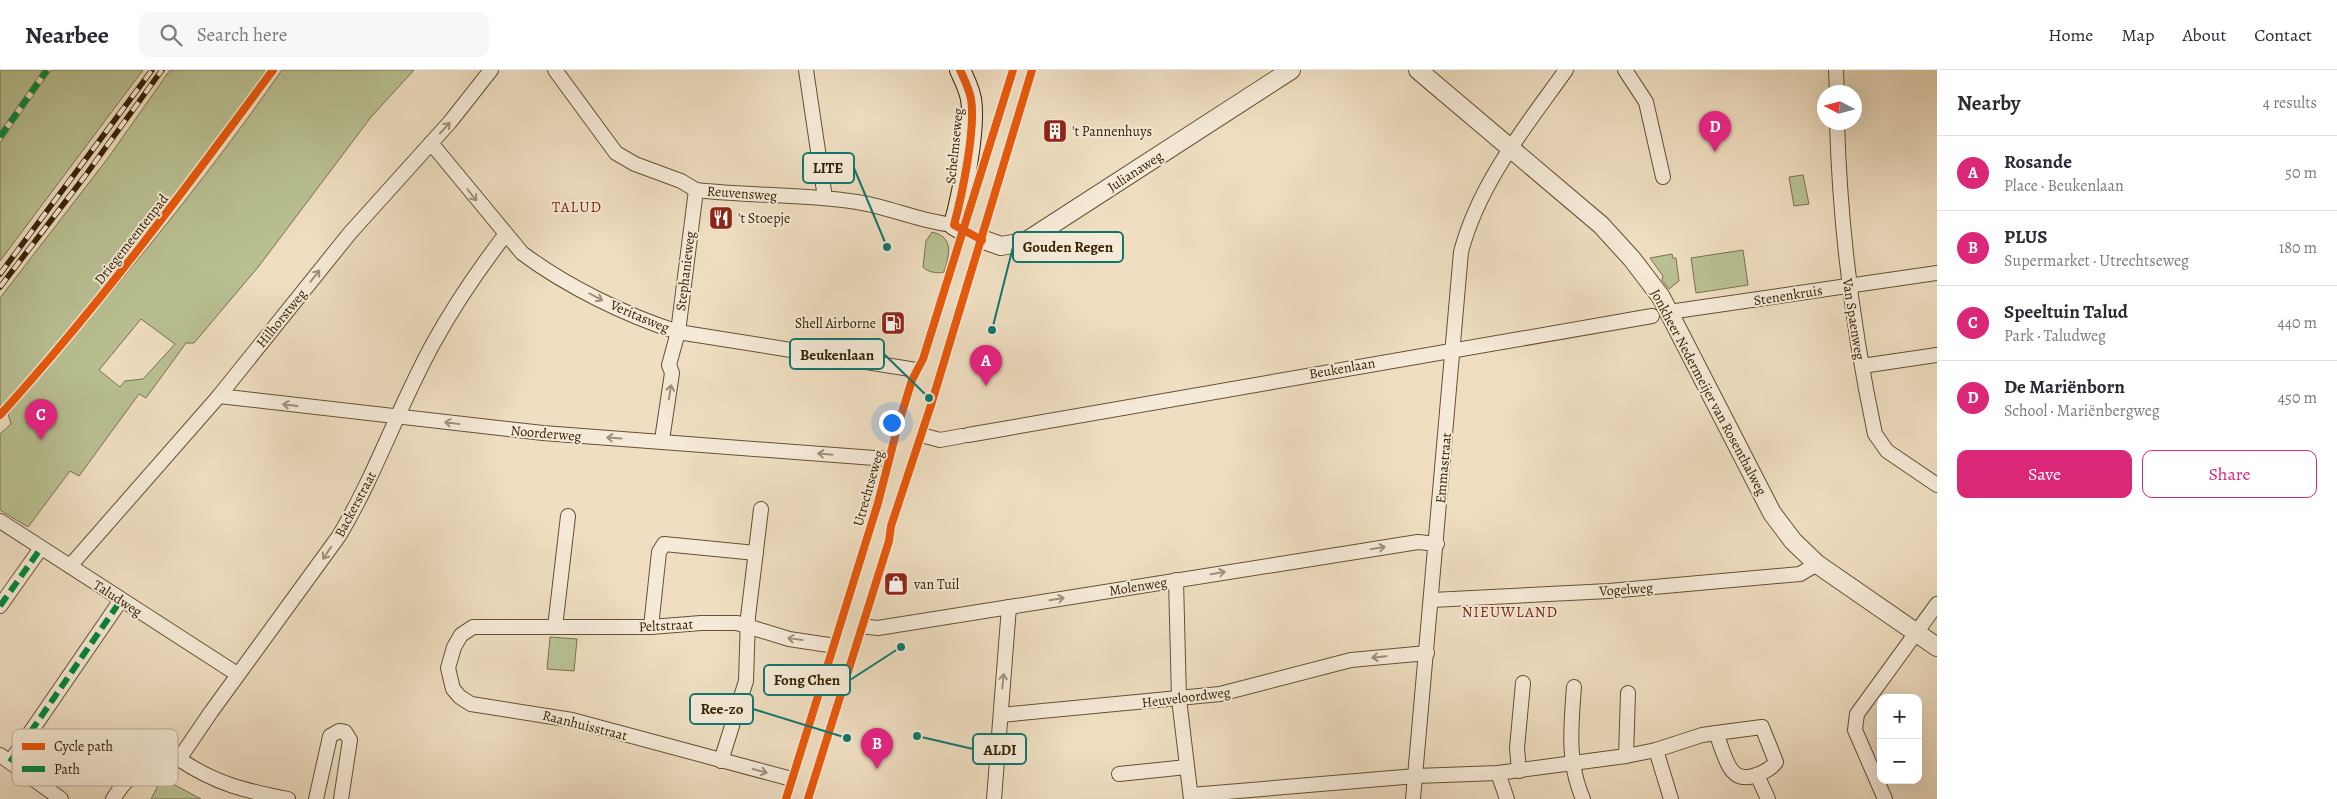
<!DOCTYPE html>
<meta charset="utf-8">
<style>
body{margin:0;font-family:Alegreya,serif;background:#f7f7f7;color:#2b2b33}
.controls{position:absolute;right:15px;bottom:15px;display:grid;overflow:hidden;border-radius:10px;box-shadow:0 5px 20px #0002}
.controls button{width:45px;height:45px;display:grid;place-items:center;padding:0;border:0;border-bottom:1px solid #e1e1e2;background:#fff;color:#2b2b33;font:25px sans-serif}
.compass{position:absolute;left:1817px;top:15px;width:45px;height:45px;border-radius:50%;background:#fff;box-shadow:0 5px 20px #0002;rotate:276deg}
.you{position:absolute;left:891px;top:352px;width:18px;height:18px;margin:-12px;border:4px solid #fff;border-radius:50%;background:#1a73e8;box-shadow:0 0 0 8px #1a73e833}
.badge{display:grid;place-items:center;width:32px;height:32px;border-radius:50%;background:#db2777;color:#fff;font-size:16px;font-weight:700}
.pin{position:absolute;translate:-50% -41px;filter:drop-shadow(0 1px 2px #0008)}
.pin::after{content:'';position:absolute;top:26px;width:18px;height:15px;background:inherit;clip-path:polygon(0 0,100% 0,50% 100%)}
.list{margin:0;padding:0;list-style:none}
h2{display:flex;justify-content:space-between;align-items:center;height:65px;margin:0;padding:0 20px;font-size:21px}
h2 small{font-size:16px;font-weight:400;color:#7c7c81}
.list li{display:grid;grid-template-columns:32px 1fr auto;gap:15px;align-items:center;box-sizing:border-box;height:75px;padding:0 20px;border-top:1px solid #e1e1e2}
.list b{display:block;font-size:19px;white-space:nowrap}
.list p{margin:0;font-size:16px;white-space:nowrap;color:#7c7c81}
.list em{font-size:16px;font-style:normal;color:#7c7c81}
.actions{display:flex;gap:10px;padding:15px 20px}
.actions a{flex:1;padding:11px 0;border:1px solid #db2777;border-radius:10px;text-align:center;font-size:18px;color:#db2777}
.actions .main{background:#db2777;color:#fff}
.icon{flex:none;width:28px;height:28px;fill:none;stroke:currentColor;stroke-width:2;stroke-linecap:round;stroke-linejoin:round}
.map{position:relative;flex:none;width:1937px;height:729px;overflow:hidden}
header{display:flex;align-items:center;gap:30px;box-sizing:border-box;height:70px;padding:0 25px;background:#fff;border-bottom:1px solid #e1e1e2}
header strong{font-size:24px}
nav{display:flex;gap:28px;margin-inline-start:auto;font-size:18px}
.search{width:350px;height:45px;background:#f7f7f7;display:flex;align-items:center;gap:12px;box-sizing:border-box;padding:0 18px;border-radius:10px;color:#7c7c81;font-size:19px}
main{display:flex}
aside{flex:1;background:#fff}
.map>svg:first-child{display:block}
.green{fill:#b9c193;stroke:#78724c;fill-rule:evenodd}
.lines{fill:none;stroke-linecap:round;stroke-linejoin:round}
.minor-casing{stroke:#645135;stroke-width:16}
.tertiary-casing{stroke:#645135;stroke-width:20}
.secondary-casing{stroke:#362206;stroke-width:22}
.primary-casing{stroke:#362206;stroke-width:25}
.minor{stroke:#f5ead7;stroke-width:14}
.tertiary{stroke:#f5ead7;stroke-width:18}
.secondary{stroke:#f5ead7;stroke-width:20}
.primary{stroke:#efdec1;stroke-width:22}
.rail-casing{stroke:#362206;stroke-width:5.5}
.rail{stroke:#f5ead7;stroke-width:4;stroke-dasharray:11;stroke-linecap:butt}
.quiet{stroke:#00873e;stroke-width:6;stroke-dasharray:12 6;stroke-linecap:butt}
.cycleway-casing{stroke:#f5ead7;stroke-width:11}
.cycleway{stroke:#e8590c;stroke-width:8}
.oneway{stroke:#9f9079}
.labels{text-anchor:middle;stroke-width:4;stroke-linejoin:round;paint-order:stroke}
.poi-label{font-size:14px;fill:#362206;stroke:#f5ead7;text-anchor:start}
.street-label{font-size:14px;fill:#362206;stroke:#f5ead7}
.neighbourhood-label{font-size:15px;letter-spacing:1px;fill:#7a1f14;stroke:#f5ead7}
.key{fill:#f5ead7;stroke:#bcae98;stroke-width:1}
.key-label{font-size:14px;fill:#362206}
.leader{fill:none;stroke:#0f766e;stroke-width:2}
.callout-dot{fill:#0f766e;stroke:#f5ead7;stroke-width:2}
.callout{fill:#f5ead7;stroke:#0f766e;stroke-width:2}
.callout-label{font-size:15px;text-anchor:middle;font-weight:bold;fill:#362206}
</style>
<header>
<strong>Nearbee</strong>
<div class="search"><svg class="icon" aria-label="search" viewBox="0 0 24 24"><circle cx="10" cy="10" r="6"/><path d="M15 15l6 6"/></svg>Search here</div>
<nav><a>Home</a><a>Map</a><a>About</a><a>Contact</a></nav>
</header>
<main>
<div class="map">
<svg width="1937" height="729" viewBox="0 0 1937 729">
<rect width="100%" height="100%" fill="#efdec1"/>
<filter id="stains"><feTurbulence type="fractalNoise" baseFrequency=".004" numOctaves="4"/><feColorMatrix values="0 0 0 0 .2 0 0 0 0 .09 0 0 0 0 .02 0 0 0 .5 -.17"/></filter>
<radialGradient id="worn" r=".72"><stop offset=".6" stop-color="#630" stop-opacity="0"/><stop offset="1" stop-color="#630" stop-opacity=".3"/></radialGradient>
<g class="green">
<path d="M0,0H43L0,62Z"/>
<path d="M51,0H143L0,191V73Z"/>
<path d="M170,0H270C188,120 94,232 0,343V228L108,88Z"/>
<path d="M282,0H414L371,47L259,196L194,273H186L146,328L139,324L79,406L70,401L28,457L0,440V364L11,354L8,344C103,233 198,121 282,0ZM141,249L175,274L143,309L125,311L120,317L99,300Z"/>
<path d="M1803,105L1809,134L1794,136L1789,107Z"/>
<path d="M932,162C955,167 949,186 944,202C938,204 927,202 923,197L926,171Z"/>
<path d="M1743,180L1748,215L1696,223L1691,188Z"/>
<path d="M1672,184L1673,188H1676L1679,211L1669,219L1662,210L1663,206L1650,188Z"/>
<path d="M550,567L577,569L574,601L547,599Z"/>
<path d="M162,708L201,729H151Z"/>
</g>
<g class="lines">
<defs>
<g id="minor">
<path d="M555,0L616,83L635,94L681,111L696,120C749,126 803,124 857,132C890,137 921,152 954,155"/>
<path d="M806,0L825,128"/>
<path d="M1625,0L1646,32L1663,107"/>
<path d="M1836,0L1837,22"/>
<path d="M1837,52C1840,158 1853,261 1875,364L1887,381L1937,415"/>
<path d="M431,73L522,183C566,216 625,245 678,262L929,302"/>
<path d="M1669,242L1937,203"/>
<path d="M1862,296L1937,285"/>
<path d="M219,326L543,363L901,390"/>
<path d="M910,362L940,370L962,366"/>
<path d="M968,365L1652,246"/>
<path d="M662,370L672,303L669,295L678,262L696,120"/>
<path d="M0,451L237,604"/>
<path d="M70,496L219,326L350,163L450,52L491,0"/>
<path d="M1176,510L1179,629L1191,729"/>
<path d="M1432,530L1609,521L1800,504L1817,494"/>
<path d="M0,536L41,478"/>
<path d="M849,555L878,558L1418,472L1437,474"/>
<path d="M555,557L568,446"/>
<path d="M651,557L659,482L664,474L756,483"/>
<path d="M1574,617C1571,656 1567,692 1583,729"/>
<path d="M1001,645L1220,624L1351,590L1427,583"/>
<path d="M1762,657L1776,692C1771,699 1765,702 1756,705C1728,716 1725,684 1716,663Z"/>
<path d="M1656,680L1671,729"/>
<path d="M0,685L61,729"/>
<path d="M1626,686L1628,623"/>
<path d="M179,689L211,642L339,466C376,404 399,335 434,272C455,234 479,199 505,165"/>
<path d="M179,689C216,714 246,721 288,729"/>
<path d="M721,691L746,611L748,547L761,439"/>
<path d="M10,692L121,530"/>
<path d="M1519,701L1517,678L1523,613"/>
<path d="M1498,703L1507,729"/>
<path d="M1119,704L1187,697"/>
<path d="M1757,705L1768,729"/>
<path d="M799,711L572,650L471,634L460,627L453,619L448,598L454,577L461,565L473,557H651L701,553H737L789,569L842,577"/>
<path d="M1191,725L1416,706L1498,703L1626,686L1656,680L1702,665L1716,663"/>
<path d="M113,729C134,697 142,694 179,689"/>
<path d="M316,729L329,671L330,666L339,661L345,662L350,670L341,729"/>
<path d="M994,729L1009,537"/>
<path d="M1413,729L1461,182C1479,113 1526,56 1566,0"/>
<path d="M1885,729L1855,660L1857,644L1937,534"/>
</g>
<g id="tertiary">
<path d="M1418,0L1601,155L1632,189L1661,227L1772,443L1793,471L1817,494L1937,577"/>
<path d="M973,166L1001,176L1025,172L1291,0"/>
</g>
<path id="secondary" d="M960,0C964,9 969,18 971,29C976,59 962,125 954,155L973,166"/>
<path id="primary" d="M794,729L973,166L1022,0"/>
</defs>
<use href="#minor" class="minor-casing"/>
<use href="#tertiary" class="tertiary-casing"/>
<use href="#secondary" class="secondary-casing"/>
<use href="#primary" class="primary-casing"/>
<use href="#minor" class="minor"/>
<use href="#tertiary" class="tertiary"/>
<use href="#secondary" class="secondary"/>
<use href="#primary" class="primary"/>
<defs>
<g id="rail">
<path d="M0,204L152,0"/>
<path d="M0,217L85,106L162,0"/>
</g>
</defs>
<use href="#rail" class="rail-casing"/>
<use href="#rail" class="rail"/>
<g class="quiet">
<path d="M0,67L47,0"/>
<path d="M0,536L41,478"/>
<path d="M10,692L121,530"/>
</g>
<defs>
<g id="cycleway">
<path d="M960,0C964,9 969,18 971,29C976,59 962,125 954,155L982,170"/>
<path d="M0,345C99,236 186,118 273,0"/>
<path d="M786,729L878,433L897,359L912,310L923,289L1013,0"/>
<path d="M808,729L889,471L891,456L931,335L1032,0"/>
</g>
</defs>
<use href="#cycleway" class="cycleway-casing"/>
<use href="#cycleway" class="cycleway"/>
</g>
<defs><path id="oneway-shaft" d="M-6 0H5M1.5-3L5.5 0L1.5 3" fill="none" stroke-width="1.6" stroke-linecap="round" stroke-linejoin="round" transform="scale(1.25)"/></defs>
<g class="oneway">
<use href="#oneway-shaft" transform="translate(445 58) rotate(-47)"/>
<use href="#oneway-shaft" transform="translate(472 125) rotate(51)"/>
<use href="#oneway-shaft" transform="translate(315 206) rotate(-52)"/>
<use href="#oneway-shaft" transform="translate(596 227) rotate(28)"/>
<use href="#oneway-shaft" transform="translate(670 322) rotate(-81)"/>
<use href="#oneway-shaft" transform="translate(290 335) rotate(-173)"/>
<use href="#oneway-shaft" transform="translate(452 353) rotate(-173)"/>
<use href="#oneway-shaft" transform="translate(614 368) rotate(-176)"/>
<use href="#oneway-shaft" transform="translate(825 384) rotate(-175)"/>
<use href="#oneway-shaft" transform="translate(1378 478) rotate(-9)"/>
<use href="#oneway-shaft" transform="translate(327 483) rotate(124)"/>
<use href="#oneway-shaft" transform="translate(1218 503) rotate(-9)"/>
<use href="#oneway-shaft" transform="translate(1057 529) rotate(-9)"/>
<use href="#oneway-shaft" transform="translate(795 569) rotate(-172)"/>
<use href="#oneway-shaft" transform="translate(1379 587) rotate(174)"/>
<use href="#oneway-shaft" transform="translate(1003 611) rotate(-85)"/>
<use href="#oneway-shaft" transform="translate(760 701) rotate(15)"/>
</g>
<defs>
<symbol id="building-square" viewBox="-11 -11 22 22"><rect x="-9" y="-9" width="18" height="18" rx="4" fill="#8f2418" stroke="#f5ead7"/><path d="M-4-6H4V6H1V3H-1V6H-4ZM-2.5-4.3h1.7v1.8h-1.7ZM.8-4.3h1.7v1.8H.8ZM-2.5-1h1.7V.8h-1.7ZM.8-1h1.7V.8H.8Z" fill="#fff"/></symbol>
<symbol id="restaurant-square" viewBox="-11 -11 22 22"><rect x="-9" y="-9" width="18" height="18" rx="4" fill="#8f2418" stroke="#f5ead7"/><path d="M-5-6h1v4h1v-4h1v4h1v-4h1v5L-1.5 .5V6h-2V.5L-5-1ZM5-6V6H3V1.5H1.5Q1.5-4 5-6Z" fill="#fff"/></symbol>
<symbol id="fuel-square" viewBox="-11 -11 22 22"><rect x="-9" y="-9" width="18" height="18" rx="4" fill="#8f2418" stroke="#f5ead7"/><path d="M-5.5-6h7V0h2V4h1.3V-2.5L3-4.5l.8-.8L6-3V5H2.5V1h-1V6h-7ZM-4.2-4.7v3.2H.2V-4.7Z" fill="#fff"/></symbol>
<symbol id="shop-square" viewBox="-11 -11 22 22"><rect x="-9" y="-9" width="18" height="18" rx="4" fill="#8f2418" stroke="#f5ead7"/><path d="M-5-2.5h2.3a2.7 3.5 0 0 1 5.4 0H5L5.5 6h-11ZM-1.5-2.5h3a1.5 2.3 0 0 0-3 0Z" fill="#fff"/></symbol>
</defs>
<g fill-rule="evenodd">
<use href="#building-square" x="1041" y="47" width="28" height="28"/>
<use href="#restaurant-square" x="707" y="134" width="28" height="28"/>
<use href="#fuel-square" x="879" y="239" width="28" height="28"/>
<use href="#shop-square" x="882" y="500" width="28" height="28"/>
</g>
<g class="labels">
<g class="poi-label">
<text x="1072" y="66">'t Pannenhuys</text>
<text x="738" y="153">'t Stoepje</text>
<text x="876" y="258" text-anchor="end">Shell Airborne</text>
<text x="914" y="519">van Tuil</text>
</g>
<g class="street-label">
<text transform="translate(954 76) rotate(-84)" y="5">Schelmseweg</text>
<text transform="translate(1135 101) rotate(-33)" y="5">Julianaweg</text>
<text transform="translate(742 123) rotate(4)" y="5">Reuvensweg</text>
<text transform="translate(131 169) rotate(-52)" y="5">Driegemeentenpad</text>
<text transform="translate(685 201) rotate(-83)" y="5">Stephanieweg</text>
<text transform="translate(1788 225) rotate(-9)" y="5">Stenenkruis</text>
<text transform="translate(640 246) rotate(23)" y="5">Veritasweg</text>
<text transform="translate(281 248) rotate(-51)" y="5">Hilhorstweg</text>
<text transform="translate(1854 249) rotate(81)" y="5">Van Spaenweg</text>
<text transform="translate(1342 298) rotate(-10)" y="5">Beukenlaan</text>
<text transform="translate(1709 322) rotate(62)" y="5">Jonkheer Nedermeijer van Rosenthalweg</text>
<text transform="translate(546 363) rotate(5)" y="5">Noorderweg</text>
<text transform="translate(1443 398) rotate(-85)" y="5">Emmastraat</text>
<text transform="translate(868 418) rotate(-74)" y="5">Utrechtseweg</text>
<text transform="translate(355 434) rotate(-62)" y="5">Backerstraat</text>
<text transform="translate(1138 516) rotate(-9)" y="5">Molenweg</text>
<text transform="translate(1626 519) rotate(-4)" y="5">Vogelweg</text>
<text transform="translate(118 528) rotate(33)" y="5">Taludweg</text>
<text transform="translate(666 555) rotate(-3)" y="5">Peltstraat</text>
<text transform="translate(1186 627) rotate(-7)" y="5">Heuveloordweg</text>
<text transform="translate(585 655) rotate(14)" y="5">Raanhuisstraat</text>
</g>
<g class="neighbourhood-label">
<text x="577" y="142">TALUD</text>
<text x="1510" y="547">NIEUWLAND</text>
</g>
</g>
<rect x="12" y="659" width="166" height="57" rx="8" class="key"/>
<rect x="22" y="673" width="23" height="7" fill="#e8590c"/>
<rect x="22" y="696" width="23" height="6" fill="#00873e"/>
<g class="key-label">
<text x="54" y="681">Cycle path</text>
<text x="54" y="704">Path</text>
</g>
<path class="leader" d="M887 177L854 98M992 260L1013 177M929 328L884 284M901 577L850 610M847 668L753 639M917 666L973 679"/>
<g class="callout-dot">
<circle cx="887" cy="177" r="5"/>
<circle cx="992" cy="260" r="5"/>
<circle cx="929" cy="328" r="5"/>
<circle cx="901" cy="577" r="5"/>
<circle cx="847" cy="668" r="5"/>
<circle cx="917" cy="666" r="5"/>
</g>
<g class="callout">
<rect x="803" y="83" width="51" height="30" rx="5"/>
<rect x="1013" y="162" width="110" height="30" rx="5"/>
<rect x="790" y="269" width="94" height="30" rx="5"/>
<rect x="764" y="595" width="86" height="30" rx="5"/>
<rect x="690" y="624" width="63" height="30" rx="5"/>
<rect x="973" y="664" width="53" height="30" rx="5"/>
</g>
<g class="callout-label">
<text x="828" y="103">LITE</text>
<text x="1068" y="182">Gouden Regen</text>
<text x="837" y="290">Beukenlaan</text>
<text x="807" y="615">Fong Chen</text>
<text x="722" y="644">Ree-zo</text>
<text x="1000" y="685">ALDI</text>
</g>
<rect width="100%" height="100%" filter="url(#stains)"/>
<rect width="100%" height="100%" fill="url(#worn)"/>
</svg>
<div class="controls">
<button>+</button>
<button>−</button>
</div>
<svg class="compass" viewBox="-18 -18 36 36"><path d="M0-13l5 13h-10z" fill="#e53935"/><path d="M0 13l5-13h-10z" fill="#7c7c81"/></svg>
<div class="you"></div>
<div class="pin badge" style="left:986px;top:316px">A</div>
<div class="pin badge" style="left:877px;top:699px">B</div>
<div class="pin badge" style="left:41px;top:370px">C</div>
<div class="pin badge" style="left:1715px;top:82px">D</div>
</div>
<aside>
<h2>Nearby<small>4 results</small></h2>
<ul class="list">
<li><span class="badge">A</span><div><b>Rosande</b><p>Place · Beukenlaan</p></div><em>50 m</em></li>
<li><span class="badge">B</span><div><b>PLUS</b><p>Supermarket · Utrechtseweg</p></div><em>180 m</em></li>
<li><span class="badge">C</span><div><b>Speeltuin Talud</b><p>Park · Taludweg</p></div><em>440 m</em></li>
<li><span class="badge">D</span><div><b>De Mariënborn</b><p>School · Mariënbergweg</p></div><em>450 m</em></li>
</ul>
<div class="actions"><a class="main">Save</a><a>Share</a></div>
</aside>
</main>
